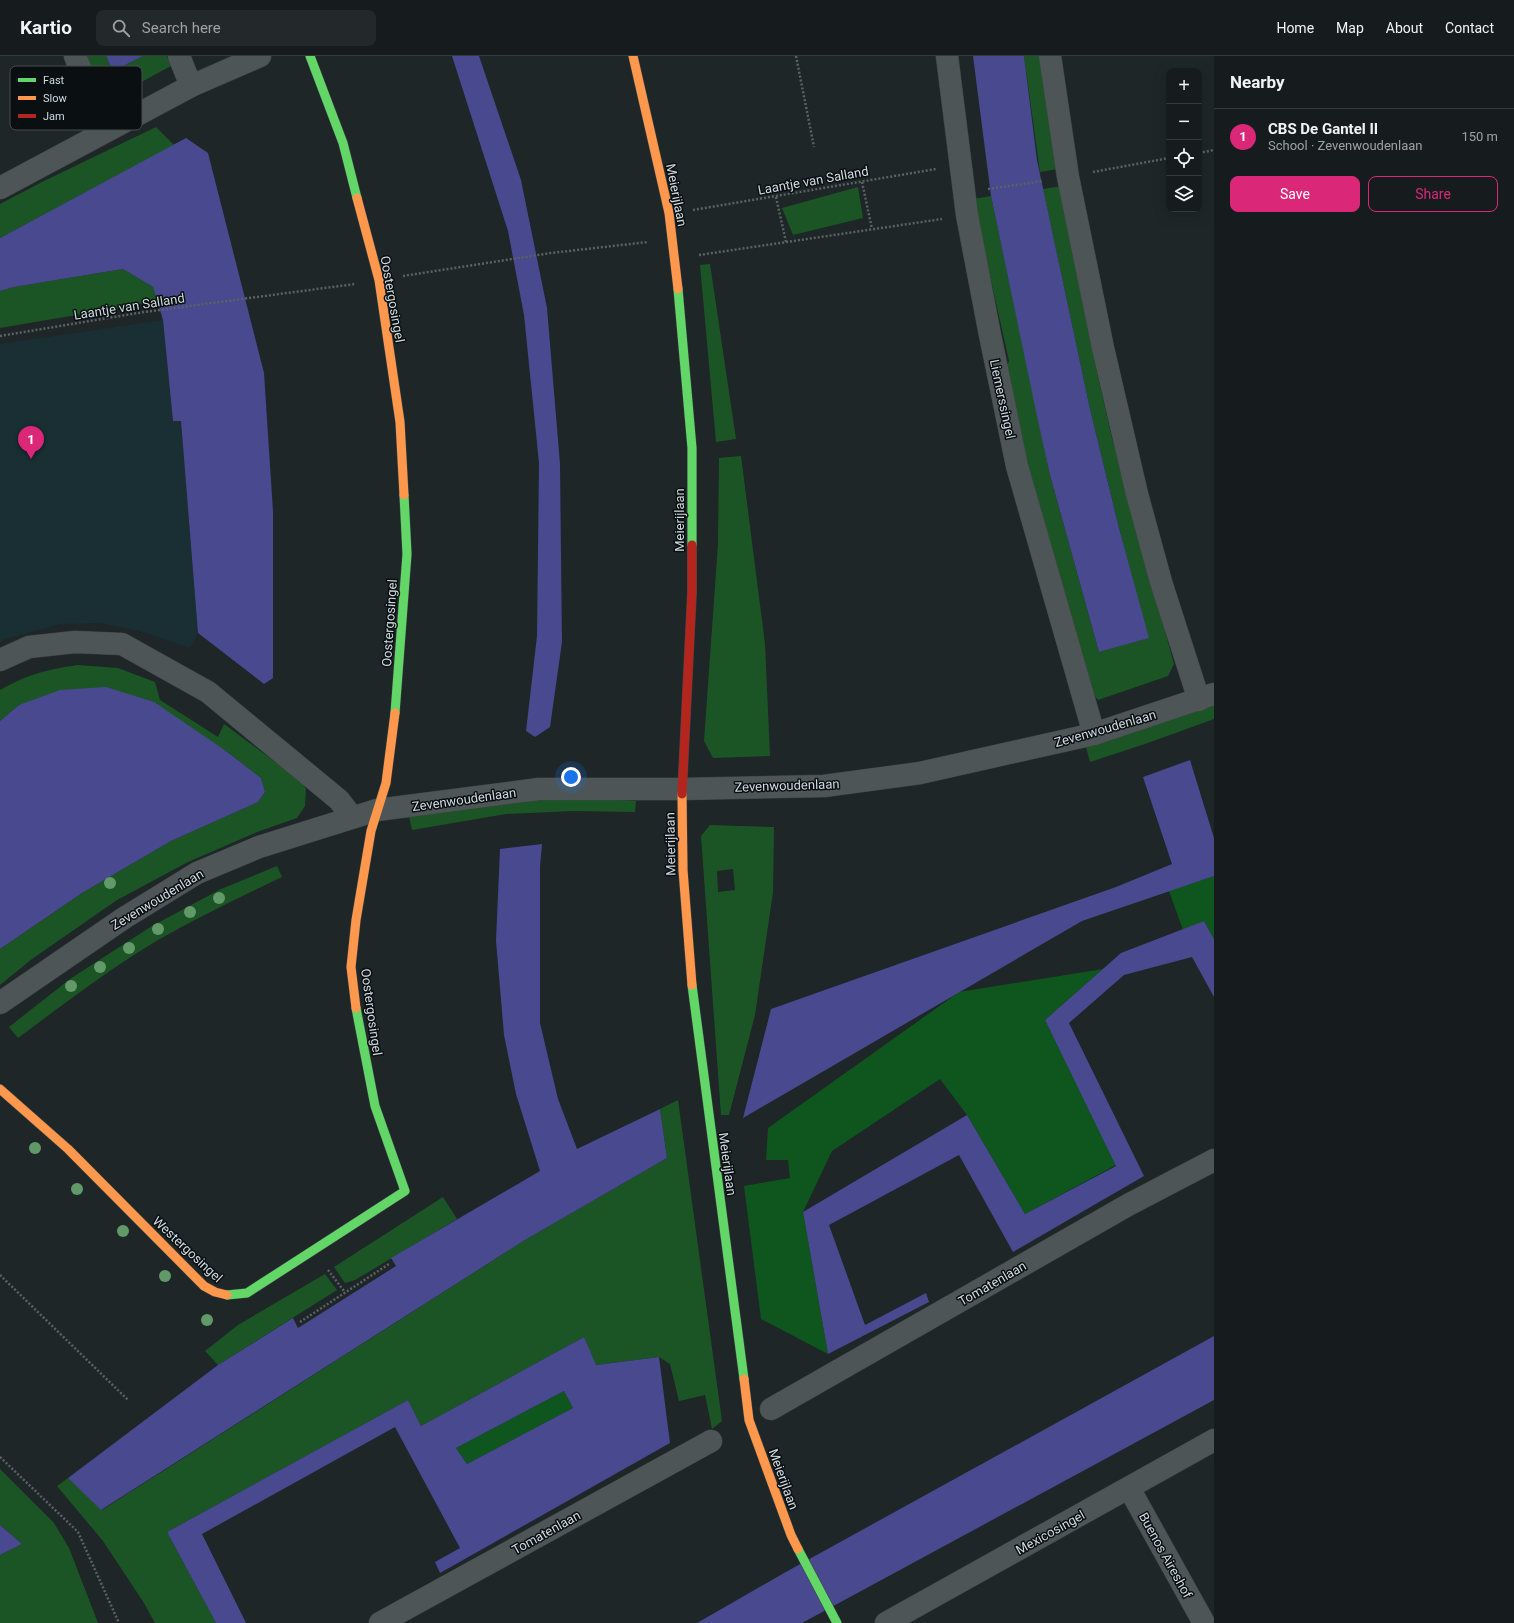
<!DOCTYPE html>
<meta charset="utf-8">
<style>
body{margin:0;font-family:Roboto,sans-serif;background:#23292b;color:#f1f3f6}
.controls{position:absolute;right:12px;top:12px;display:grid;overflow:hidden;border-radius:8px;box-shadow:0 4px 16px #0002}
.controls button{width:36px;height:36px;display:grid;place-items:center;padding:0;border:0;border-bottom:1px solid #353a3c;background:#161c1e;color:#f1f3f6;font:20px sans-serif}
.you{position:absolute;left:571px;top:721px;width:14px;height:14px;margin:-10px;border:3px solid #fff;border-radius:50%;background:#1a73e8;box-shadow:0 0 0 6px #1a73e833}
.badge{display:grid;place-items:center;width:26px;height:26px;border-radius:50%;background:#db2777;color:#fff;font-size:13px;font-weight:700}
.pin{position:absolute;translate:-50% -33px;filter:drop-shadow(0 1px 2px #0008)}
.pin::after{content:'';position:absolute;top:21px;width:14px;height:12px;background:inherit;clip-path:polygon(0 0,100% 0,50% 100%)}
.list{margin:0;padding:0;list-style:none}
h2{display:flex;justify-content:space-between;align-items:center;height:52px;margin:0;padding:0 16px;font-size:17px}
h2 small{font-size:13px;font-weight:400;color:#9ea1a4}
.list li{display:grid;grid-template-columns:26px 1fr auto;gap:12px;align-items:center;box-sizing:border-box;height:56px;padding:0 16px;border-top:1px solid #353a3c}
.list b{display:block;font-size:15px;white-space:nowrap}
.list p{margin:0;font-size:13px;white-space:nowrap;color:#9ea1a4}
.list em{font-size:13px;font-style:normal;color:#9ea1a4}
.actions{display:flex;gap:8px;padding:12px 16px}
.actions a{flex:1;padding:9px 0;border:1px solid #db2777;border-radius:8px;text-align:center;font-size:14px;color:#db2777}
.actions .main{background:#db2777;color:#fff}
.icon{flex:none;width:22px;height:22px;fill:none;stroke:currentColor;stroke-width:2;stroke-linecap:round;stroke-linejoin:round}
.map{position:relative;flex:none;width:1214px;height:1567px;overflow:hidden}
header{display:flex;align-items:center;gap:24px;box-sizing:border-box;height:56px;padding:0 20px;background:#161c1e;border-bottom:1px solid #353a3c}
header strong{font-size:19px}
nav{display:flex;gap:22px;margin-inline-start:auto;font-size:14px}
.search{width:280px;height:36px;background:#23292b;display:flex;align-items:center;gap:10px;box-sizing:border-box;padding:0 14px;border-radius:8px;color:#9ea1a4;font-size:15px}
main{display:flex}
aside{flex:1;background:#161c1e}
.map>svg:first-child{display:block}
.built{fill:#192f33}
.green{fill:#1c5525;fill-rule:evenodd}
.forest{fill:#0f551e}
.water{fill:#48498f;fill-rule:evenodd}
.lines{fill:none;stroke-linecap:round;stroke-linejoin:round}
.street-casing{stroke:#3c4445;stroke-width:23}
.fast-casing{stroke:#3c4445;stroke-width:10}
.slow-casing{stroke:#3c4445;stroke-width:10}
.jam-casing{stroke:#3c4445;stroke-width:10}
.path{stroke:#5c6263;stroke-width:2.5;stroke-dasharray:2 2;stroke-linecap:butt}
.street{stroke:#4e5556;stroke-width:22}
.fast{stroke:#63d668;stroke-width:9}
.slow{stroke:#ff974d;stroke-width:9}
.jam{stroke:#b3261e;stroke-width:9}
.tree{fill:#619968}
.labels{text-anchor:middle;stroke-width:3;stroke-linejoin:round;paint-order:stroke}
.street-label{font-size:13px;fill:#d1dbdd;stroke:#0a1012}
.key{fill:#0a1012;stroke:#464d4f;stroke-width:1}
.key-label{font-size:11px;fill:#d1dbdd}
</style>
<header>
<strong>Kartio</strong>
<div class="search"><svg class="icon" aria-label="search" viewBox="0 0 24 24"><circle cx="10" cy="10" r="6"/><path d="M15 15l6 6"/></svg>Search here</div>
<nav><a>Home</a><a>Map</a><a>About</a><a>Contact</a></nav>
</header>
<main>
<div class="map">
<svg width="1214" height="1567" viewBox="0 0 1214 1567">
<rect width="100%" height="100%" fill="#1e2628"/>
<path class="built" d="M163,264L173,365H181L198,577L190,592L140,575L100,567L61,568L5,583L0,586V288Z"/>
<g class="green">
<path d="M83,0H106L113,15L143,0H167L171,10L108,44L96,32Z"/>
<path d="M1024,0H1041L1058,113L1040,116Z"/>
<path d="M156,71L174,89L0,182V148L44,125Z"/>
<path d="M1062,130L1095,307L1111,378L1174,608L1168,620L1098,644L1089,633L1018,372L1006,312L1009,305L973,143L991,140L1050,419L1099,596L1148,582L1119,472L1090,353L1043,133Z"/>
<path d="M858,131L863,162L793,179L782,152Z"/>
<path d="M710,208L736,383L716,386L700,209Z"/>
<path d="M123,213L153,231L158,245L0,272V235L14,231Z"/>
<path d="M741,400L765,588L770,700L713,702L704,685L718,488L719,402Z"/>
<path d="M78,609L118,612L155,626L160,644L218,681L224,668L275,706L295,717L306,733L305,750L297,762L257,776L188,806L117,844L32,903L0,929V893L82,837L171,785L258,746L265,736L261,722L226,695L19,649L0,665V634C29,618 45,614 78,609Z"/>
<path d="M1214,646V663L1145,688L1090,706L1086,691Z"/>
<path d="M572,741L636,745L635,756L573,755L506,758L412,774L409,760L501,746Z"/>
<path d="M710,769L774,771L773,836L755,959L729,1059H721L701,780ZM733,813L735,834L718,836L717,815Z"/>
<path d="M277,810L282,821C240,841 198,861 158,884C109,913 64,948 18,982L9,971L70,923L152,870L221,833Z"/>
<path d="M678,1044L722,1365L712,1373L705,1339L679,1345L670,1308L659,1301L595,1309L584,1281L421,1370L408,1344L167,1476L216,1567H155L144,1547L103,1485L57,1430L68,1422L102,1454L525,1184L667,1102L660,1053Z"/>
<path d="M443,1141L457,1163L355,1224L345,1227L334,1211Z"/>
<path d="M325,1218L337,1234L218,1309L205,1295L238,1269Z"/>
<path d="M0,1413L54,1467L69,1492L98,1567H0V1499L22,1488L0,1469Z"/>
</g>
<g class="forest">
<path d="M1214,820V883L1204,865L1183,874L1169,835Z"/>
<path d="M1103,913L1045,964L1116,1109L1025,1158L967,1059L940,1023L832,1095L803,1156L828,1298L761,1263L744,1130L790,1122L788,1104H766L768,1072L959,936Z"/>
<path d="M564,1335L573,1352L467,1408L456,1392Z"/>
</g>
<g class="water">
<path d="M106,0H143L113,15Z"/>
<path d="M452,0H479L521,124L547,252L560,408L562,586L550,671L535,681L526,675L537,580L539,407L524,259L508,175Z"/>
<path d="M973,0H1024L1037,104L1090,353L1119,472L1149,582L1099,596L1050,419L1038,365L991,140Z"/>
<path d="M186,82L208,97L264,317L273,455V622L264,628L198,577L181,365H173L163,264L153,231L123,213L14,231L0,235V182Z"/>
<path d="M106,631L154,646L226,695L261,722L265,736L258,746L171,785L82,837L0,893V665L19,649L60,634Z"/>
<path d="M1190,704L1214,782V820L1082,865L743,1062L771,953L1116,831L1172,808L1143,721Z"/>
<path d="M542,788L540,811V967L558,1043L577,1093L660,1053L667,1102L525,1184L101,1454L68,1422L218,1309L293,1262L298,1272L396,1210L391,1202L540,1115L516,1038L504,979L496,885L500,793Z"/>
<path d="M1204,865L1214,883V941L1192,901L1124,919L1069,967L1144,1120L1013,1196L959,1099L829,1169L865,1269L926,1237L929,1246L828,1298L803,1156L967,1059L1025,1158L1116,1110L1045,964L1121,897Z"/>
<path d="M1214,1280V1344L802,1567H697L784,1517Z"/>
<path d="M584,1281L596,1309L659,1301L670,1387L440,1517L435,1506L460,1492L395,1371L202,1478L246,1567H216L167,1476L408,1344L421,1370ZM564,1335L573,1352L467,1408L456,1392Z"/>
<path d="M0,1469L22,1488L0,1499Z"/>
</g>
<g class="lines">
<defs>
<g id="street">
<path d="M75,0L106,74"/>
<path d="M179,0L191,30"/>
<path d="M947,0L967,159L990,279L1017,410L1094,678"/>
<path d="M1050,0L1068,121L1103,292L1137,438L1161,526L1199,644"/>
<path d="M0,132L191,30L260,0"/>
<path d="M0,604L29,591L75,586L122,588L208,636L339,744L352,761"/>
<path d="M0,947L124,862L197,817L259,791L377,754L539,733H682L824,730L920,717L1094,678L1214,638"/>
<path d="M771,1353L1128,1149L1214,1104"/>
<path d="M1129,1432L1204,1567"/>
<path d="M380,1567L711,1385"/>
<path d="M886,1567L1214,1384"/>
</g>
<g id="fast">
<path d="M310,0L343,87L357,142"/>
<path d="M678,233L692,392V489"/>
<path d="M395,657L407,498L404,439"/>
<path d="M692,929L744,1323"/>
<path d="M227,1239L247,1237L405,1135L375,1050L356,952"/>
<path d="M798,1493L837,1567"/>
</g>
<g id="slow">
<path d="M633,0L669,157L678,233"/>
<path d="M357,142L379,224L400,366L404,439"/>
<path d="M682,738L683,814L692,929"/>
<path d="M356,952L351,911L356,864L371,775L386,727L395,657"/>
<path d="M0,1033L68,1093L204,1230L215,1236L227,1239"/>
<path d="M744,1323L749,1364L791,1479L798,1493"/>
</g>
<path id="jam" d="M682,738L692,536V489"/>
</defs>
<use href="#street" class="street-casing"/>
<use href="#fast" class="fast-casing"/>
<use href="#slow" class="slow-casing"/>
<use href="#jam" class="jam-casing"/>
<g class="path">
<path d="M796,0L814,91"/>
<path d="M1199,97L1214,94"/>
<path d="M1093,116L1169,102"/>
<path d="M862,126L872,173"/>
<path d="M988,133L1043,125"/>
<path d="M776,141L786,186"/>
<path d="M693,154L936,113"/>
<path d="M699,199L942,163"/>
<path d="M403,220L551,197L648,186"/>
<path d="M0,280L144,256L355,228"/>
<path d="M328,1214L344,1235"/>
<path d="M0,1219L128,1344"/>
<path d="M300,1266L389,1208"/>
<path d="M0,1401L78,1476L119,1567"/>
</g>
<use href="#street" class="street"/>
<use href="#fast" class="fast"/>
<use href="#slow" class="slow"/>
<use href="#jam" class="jam"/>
</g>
<g class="tree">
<circle cx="110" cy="827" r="6"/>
<circle cx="219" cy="842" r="6"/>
<circle cx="190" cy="856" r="6"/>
<circle cx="158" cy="873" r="6"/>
<circle cx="129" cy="892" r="6"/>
<circle cx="100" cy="911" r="6"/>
<circle cx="71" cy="930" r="6"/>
<circle cx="35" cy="1092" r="6"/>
<circle cx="77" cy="1133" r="6"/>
<circle cx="123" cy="1175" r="6"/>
<circle cx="165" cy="1220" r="6"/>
<circle cx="207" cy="1264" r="6"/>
</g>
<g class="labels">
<g class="street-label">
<text transform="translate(813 124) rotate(-10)" y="5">Laantje van Salland</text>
<text transform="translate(677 139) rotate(79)" y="5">Meierijlaan</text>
<text transform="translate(393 243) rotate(80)" y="5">Oostergosingel</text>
<text transform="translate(129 250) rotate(-9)" y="5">Laantje van Salland</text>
<text transform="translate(1003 343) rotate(78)" y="5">Liemerssingel</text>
<text transform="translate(679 464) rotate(-90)" y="5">Meierijlaan</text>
<text transform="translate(389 567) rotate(-86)" y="5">Oostergosingel</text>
<text transform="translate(1105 672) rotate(-16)" y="5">Zevenwoudenlaan</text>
<text transform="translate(787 729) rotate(-2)" y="5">Zevenwoudenlaan</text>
<text transform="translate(464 743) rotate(-8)" y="5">Zevenwoudenlaan</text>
<text transform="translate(670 788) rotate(-91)" y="5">Meierijlaan</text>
<text transform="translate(157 843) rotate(-31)" y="5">Zevenwoudenlaan</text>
<text transform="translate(372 956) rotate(82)" y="5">Oostergosingel</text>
<text transform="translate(728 1108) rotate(82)" y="5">Meierijlaan</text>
<text transform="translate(188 1193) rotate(43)" y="5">Westergosingel</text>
<text transform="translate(992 1227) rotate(-30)" y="5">Tomatenlaan</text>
<text transform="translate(784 1423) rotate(70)" y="5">Meierijlaan</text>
<text transform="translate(546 1476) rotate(-29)" y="5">Tomatenlaan</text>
<text transform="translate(1050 1476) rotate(-29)" y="5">Mexicosingel</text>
<text transform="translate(1166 1499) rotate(61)" y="5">Buenos Aireshof</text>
</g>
</g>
<rect x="10" y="10" width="132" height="64" rx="6" class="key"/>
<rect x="18" y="22" width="18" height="4" fill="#63d668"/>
<rect x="18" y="40" width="18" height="4" fill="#ff974d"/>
<rect x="18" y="58" width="18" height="4" fill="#b3261e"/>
<g class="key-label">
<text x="43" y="28">Fast</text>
<text x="43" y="46">Slow</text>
<text x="43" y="64">Jam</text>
</g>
</svg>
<div class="controls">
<button>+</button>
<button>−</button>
<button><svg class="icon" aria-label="locate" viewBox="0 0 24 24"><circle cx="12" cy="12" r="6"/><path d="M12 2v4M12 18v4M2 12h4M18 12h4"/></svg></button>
<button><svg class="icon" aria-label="layers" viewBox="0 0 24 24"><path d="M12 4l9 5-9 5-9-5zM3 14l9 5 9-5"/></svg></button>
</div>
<div class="you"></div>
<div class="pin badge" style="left:31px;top:403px">1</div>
</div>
<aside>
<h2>Nearby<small></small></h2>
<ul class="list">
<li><span class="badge">1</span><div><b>CBS De Gantel II</b><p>School · Zevenwoudenlaan</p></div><em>150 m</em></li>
</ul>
<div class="actions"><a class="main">Save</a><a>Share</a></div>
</aside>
</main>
